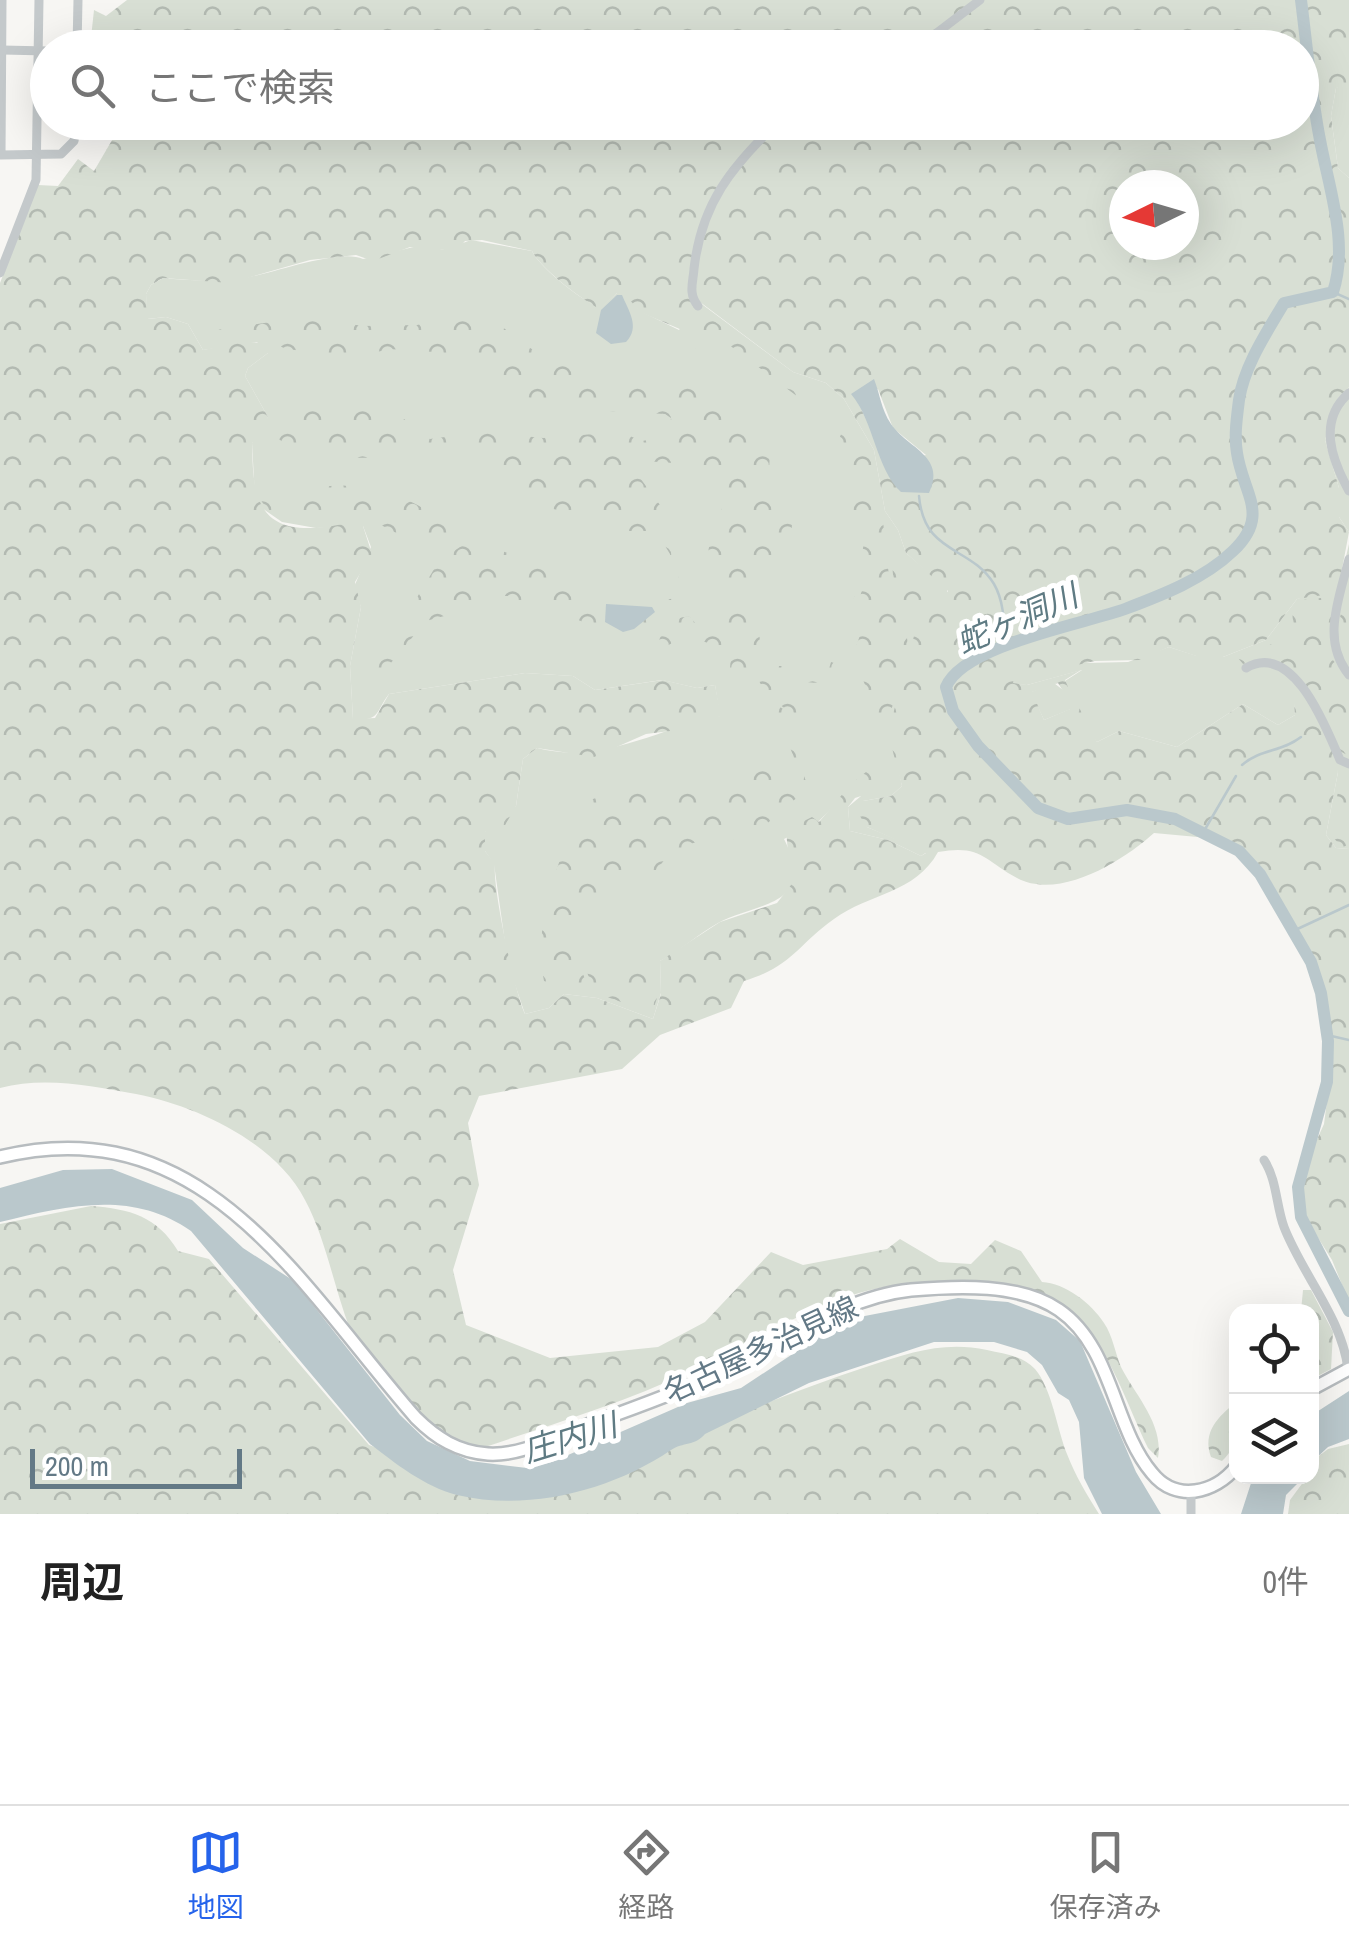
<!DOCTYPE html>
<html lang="ja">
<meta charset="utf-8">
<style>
body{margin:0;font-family:"Archivo Narrow","Noto Sans JP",sans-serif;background:#f2f2f2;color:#222}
.controls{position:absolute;right:30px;bottom:30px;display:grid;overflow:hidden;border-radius:20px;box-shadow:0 10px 40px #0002}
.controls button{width:90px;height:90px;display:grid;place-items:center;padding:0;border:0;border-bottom:2px solid #e0e0e0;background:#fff;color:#222;font:50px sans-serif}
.compass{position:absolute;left:1109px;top:170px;width:90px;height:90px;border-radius:50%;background:#fff;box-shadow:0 10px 40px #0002;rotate:265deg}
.scale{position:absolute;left:30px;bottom:25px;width:212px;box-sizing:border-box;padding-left:10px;border:5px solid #637986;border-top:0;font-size:28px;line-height:35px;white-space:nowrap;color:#637986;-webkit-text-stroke:8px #fff;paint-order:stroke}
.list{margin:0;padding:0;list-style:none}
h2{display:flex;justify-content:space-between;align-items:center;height:130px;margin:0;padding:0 40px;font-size:42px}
h2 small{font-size:32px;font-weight:400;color:#767676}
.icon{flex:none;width:55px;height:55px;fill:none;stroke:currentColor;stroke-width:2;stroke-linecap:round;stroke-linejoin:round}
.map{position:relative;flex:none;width:1349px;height:1514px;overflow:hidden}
.search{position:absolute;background:#fff;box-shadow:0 10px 40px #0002;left:30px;right:30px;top:30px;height:110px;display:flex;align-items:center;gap:25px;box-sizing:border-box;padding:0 35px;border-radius:55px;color:#767676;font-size:38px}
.sheet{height:290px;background:#fff}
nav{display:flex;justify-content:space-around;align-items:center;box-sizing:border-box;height:140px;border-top:2px solid #e0e0e0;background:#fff;font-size:28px;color:#767676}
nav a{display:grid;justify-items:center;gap:5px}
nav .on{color:#2563eb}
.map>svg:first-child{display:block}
.grass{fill:#d8dfd4}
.forest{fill:url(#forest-crowns);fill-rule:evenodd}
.water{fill:#bac8cc}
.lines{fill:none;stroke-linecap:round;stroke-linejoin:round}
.stream{stroke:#bac8cc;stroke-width:2.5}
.river{stroke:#bac8cc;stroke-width:12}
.major-casing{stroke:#b7bcbf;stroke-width:16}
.minor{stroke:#c4c9cb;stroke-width:9}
.major{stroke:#fff;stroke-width:11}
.labels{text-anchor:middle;stroke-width:10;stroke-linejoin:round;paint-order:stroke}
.street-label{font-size:30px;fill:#637986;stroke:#fff}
.water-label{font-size:32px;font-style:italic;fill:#5f7b83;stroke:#fff}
</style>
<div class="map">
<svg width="1349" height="1514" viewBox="0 0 1349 1514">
<defs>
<pattern id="forest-crowns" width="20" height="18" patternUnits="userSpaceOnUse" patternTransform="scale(2.5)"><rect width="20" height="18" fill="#d8dfd4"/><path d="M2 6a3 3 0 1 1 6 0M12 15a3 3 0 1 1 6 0" fill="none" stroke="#b3bab2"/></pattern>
</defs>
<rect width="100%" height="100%" fill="#f7f6f3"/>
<g class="grass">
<path d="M1343,85L1349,86V178L1338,168L1331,116L1336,88Z"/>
<path d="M471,240L532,251C540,268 581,300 600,308L617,293H625L640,311L679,330L699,302L793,372L826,383L844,399L874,450L885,511L898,530L906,553L947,588V597L1086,663L1128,662L1169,647L1197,656L1223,657L1266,640L1297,599L1339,586L1349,544V849L1336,848L1326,835L1338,772L1294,692L1295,715L1278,725L1243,704L1177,747L1119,731L1097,742L1071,709L1044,720L1031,692L1054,683L1063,690L1065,681L1082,670L1027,685L1013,684L893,743L902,786L891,796L863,801L867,827L927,852L921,856L888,840L850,831L848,807L861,796L863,776L818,822L784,839C818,907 757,902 718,923C698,934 680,951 660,961L661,993L653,1019L597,998L564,994L549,1008L525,1014L508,964L494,864L485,851V832L516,806L523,759L537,748C602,765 659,728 720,716L715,685L697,688L662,680L595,690L573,676L525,673L389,694C376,710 381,722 353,719L350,666L361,607L354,587L371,547L363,526L316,528L282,522L259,506L255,497L252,443L268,417L245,376L248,368L268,353L257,342L203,350L188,324L166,317L147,319L146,294L151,285L163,278C191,281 222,282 249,277C274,273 340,248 363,259L422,245L444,250Z"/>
<path d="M1349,387V532L1339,517V488L1325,440L1338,398Z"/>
</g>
<g class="forest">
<path d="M127,0H1349V86L1336,88L1331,116L1338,168L1349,178V387L1338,398L1325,440L1339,488V517L1349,532L1339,585L1330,594L1297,599L1266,640L1223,657L1205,659L1169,647L1139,660L1095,661L1014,679L1013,683L1027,685L1081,670L1065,680L1068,687L1063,691L1058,683L1032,692L1044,720L1070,709L1065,694L1071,692L1097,742L1119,731L1177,747L1243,704L1278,725L1295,715L1293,692L1264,669L1306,694L1336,760L1338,772L1326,835L1336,848L1349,849V1302L1332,1260L1305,1217L1303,1195L1304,1168L1324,1124L1331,1070L1330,1018L1317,964L1264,870L1230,840L1154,833C1124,860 1060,901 1017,878C984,860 981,844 938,852C915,894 869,893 834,919C796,946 793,966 744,981L731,1008L660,1035L622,1069L479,1096L468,1123L479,1185L453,1270L466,1325L550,1358L658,1347L705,1322L771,1252L803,1265L887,1249L900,1239L939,1262L971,1264L995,1240L1021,1251L1042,1282C1065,1283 1091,1303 1104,1323C1113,1336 1115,1353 1121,1367C1135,1395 1164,1424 1158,1458L1148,1448C1127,1405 1110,1348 1074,1315C1050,1293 1022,1288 990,1284C854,1270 803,1318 689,1372C623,1403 550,1425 482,1448C464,1444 447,1441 432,1429C413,1414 359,1352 350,1329C334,1288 326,1239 305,1200C275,1142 197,1106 136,1094C91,1086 45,1076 0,1088V283L38,185L58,186L78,159L94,171L122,123L1302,122V48L90,47L94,10L106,16ZM1124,185H1184V245H1124ZM482,240L532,251C540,268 582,300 600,309L617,293H624L640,312L682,330L700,302L793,372L826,383L844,399L874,450L885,511L898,530L906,553L948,591L914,636L888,733L902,786L891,796L863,801L856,810L867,827L926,853L921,856L888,840L850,831L848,807L855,798L895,785L885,760H881L851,784L819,822L812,817L786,830L791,885L777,903L720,922L660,961L661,994L653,1019L597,998L564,994L549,1008L525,1014C515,993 492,886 495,864L485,851V832L504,827L516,806L523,759L537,748L594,757L646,734L686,729L721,716L715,685L697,688L663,680L595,690L573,676L525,673L389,694L375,718L353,719L350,666L361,607L355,582L372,554L363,526C351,521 338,526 324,527C256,535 253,495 252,443L264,433L268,417L245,376L248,368L268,353L269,343L242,342L203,350L188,324L166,317L148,319L146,294L151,285L163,278L230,283L310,260L356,255L373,261L410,247L456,251L465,241ZM878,389L893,428L926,455L884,465L879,444L857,401Z"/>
<path d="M703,313L814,394L819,407L806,403L720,338L697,351L688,331L692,319Z"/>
<path d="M475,314C499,318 513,339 535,351C572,370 622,386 664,384L670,377L684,379L725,405L770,452L769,471L792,522L791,550L763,578L749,604C734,603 732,601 722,591C687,555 728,521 724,485C705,458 676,465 650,461L669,436L671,418L665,414L608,411L519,396L487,373L435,352L389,349L357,357L286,349L269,341H213L217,330L305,317L363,326L417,325Z"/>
<path d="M1349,400V484C1333,456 1327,427 1349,400Z"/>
<path d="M335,404L404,419L430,439L482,432L543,438L620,432L642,441L653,439L640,478L660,505L680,582L674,581L670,554L656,531H604L601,522L593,516L530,505L487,461L474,455C415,450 321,474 273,435L275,412Z"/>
<path d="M850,431C882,443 885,557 891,590L889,599L869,606L859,618L855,610L864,585L860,583L850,606L847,601L860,568L865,535L851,505L848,473L836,446L842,432Z"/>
<path d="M340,485C383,490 438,501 457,545L437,553C413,548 395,528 372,522C333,511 288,541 260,499L261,490L269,487L286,498L312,488Z"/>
<path d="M889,530L901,557L940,588L942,595L907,638L909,655L884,732L853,655L868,613L895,597Z"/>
<path d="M466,543L487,545L573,579L606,604L602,610L611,628L597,631L581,621L536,609L511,596H485L455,613L426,621L390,664L396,681L386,686L378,674V662L439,561Z"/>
<path d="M679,597L680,603C664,614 662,632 643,642L633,640L630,631L655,608L653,603Z"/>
<path d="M1330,597L1336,599L1328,654L1349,680V756L1340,751C1323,711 1299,645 1243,664L1238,658L1294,635L1292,609L1303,600Z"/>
<path d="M757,601L761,657L767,666H785L799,674L829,669L831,662L837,664V674C819,687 810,682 792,680L802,697L805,718C747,695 747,657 757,601Z"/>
<path d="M1349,601V667C1333,646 1337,627 1344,602Z"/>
<path d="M731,609L746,610C755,621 750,667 753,686L748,693L723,702L720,697L729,680L731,656C710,642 690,632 667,646L659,641C663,629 676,615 690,617L702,631H714Z"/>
<path d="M763,697L805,722L804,729L786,728L759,705L757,699Z"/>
<path d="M786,736C801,751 799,769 810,790L778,810L769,822L732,840L693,843L668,856L655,871L616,882L583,916L571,941L590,993L544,981C532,920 560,857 584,802L638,784L741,782L750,773L781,760L791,768L795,761Z"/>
<path d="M1349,773V845L1342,847L1329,833L1340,783Z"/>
<path d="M577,950L597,967L621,977L657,963L659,992L652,1013L596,993Z"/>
<path d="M91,1206C130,1209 157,1216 178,1251L209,1259L369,1445C553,1514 691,1424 869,1366C910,1353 943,1341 987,1350C1004,1354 1022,1355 1035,1369C1052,1389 1057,1429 1067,1454C1075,1475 1087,1495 1099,1514H0V1224Z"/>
<path d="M1303,1290H1311L1333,1332L1331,1369L1312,1379V1312L1301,1311Z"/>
<path d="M1236,1402C1237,1426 1240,1445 1222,1461L1211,1457C1202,1432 1218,1417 1236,1402Z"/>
<path d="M1349,1444V1514H1288L1290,1500L1307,1477L1312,1476L1315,1459L1328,1449Z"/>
</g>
<g class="water">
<path d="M617,295H622C628,310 641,327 626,342L611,344L596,333L601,310Z"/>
<path d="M874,379C880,394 881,409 891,424C907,448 947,456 929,493L901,492C876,469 874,421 851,394Z"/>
<path d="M606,604L652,607L655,612L634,629L623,632L605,622Z"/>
<path d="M112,1169L192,1200L243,1248L294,1281L400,1415L427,1441L470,1461L527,1468L552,1462L687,1403L741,1388L844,1320L958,1298L1008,1302L1056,1320L1080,1341L1136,1472L1161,1514H1102L1084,1478L1079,1422L1069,1400L1058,1393L1042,1365L1027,1352L994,1342H934L809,1383L705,1434C695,1446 683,1442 671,1450C612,1490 529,1512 457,1495C425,1487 395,1463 370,1444L191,1231C132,1189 65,1206 0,1222V1188L63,1170Z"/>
<path d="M1349,1391V1439L1328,1447L1312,1462V1415Z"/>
<path d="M1253,1477V1476L1304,1477L1286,1495L1283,1514H1241Z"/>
</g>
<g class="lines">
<g class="stream">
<path d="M1333,292L1349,299"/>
<path d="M919,496C924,555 970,545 994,584C1005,603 1004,626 1005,647"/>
<path d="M1242,765C1260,749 1282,752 1301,737"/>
<path d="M1204,831L1236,776"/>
<path d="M1291,932L1349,905"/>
<path d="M1327,1035L1349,1040"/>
</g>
<path class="river" d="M1301,0C1307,47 1311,94 1320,140C1329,189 1349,243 1333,292L1284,303C1267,332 1244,366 1239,400C1237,417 1234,435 1237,453C1243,494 1271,515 1233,551C1204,579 1162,595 1125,609C1084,624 963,645 946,687L953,711L978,746L1038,808L1068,819L1127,810L1175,819L1239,851L1260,874L1311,962L1321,993L1328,1041L1327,1082L1298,1187L1301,1217L1349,1311"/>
<defs>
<g id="major">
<path d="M0,1157C205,1107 301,1287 416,1418C436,1438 458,1452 488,1454C521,1456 552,1438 582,1427C630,1409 678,1393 724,1371C784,1342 843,1297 911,1290C957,1286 1020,1283 1059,1310C1113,1347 1113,1427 1152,1473C1176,1503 1215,1493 1236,1467"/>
<path d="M1312,1389L1349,1369"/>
</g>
</defs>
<use href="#major" class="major-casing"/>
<g class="minor">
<path d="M2,0L1,155L61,154L74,141L77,122"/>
<path d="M77,48L78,0"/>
<path d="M917,48L980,0"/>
<path d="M2,50L48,51"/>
<path d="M0,273L36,180L39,0"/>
<path d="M698,306C688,293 693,283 694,269C701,204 732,166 778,122"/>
<path d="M1349,393C1317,421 1332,460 1349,491"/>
<path d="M1349,559C1339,599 1321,640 1349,675"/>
<path d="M1246,668C1294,640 1327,730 1340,760L1349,764"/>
<path d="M1264,1160C1277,1180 1276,1205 1284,1227C1302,1274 1342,1318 1348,1369"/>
<path d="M1191,1492V1514"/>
</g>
<use href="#major" class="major"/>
</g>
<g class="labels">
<g class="street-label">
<text transform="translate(761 1350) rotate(-25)" y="10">名古屋多治見線</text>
</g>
<g class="water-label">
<text transform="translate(1017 619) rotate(-23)" y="11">蛇ヶ洞川</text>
<text transform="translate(570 1438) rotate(-17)" y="11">庄内川</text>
</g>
</g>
</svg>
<div class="controls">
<button><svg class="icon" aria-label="locate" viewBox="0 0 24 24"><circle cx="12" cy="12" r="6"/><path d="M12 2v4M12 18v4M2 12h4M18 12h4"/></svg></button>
<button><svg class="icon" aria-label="layers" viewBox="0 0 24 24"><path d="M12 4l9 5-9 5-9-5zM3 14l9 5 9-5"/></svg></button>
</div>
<svg class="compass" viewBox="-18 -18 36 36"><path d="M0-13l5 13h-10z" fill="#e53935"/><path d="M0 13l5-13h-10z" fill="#767676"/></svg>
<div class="scale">200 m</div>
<div class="search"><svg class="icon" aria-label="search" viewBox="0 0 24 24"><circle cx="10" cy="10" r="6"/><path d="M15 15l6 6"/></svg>ここで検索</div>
</div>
<section class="sheet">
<h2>周辺<small>0件</small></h2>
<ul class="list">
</ul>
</section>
<nav>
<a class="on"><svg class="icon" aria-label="map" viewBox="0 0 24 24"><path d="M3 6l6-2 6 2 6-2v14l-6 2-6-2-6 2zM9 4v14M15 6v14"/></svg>地図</a>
<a><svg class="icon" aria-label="directions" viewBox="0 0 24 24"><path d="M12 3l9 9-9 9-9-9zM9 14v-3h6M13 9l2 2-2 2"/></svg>経路</a>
<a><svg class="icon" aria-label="saved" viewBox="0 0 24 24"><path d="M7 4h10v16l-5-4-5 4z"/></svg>保存済み</a>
</nav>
